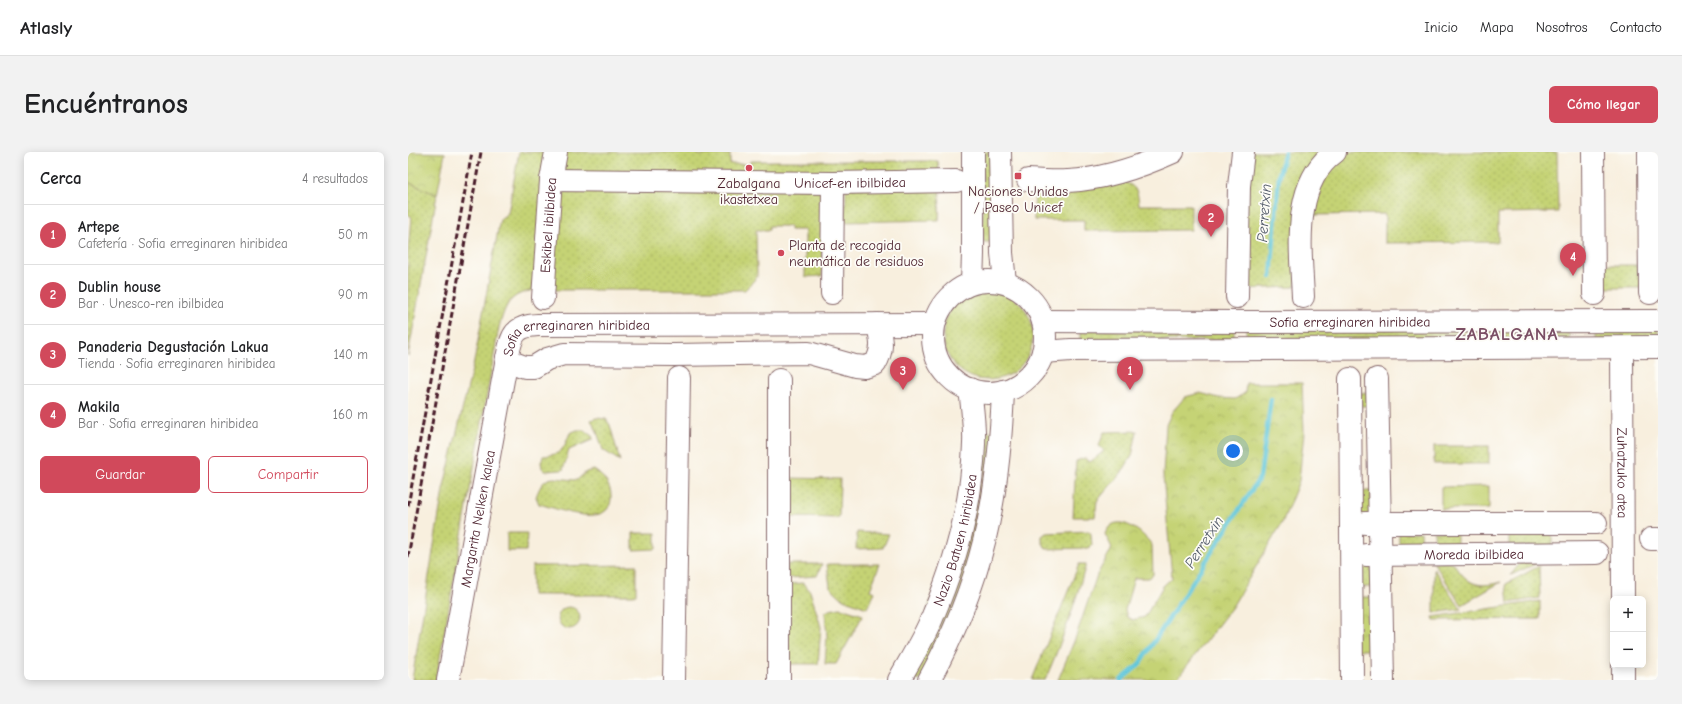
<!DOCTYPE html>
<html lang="es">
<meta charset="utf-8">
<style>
body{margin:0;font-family:"Comic Neue",sans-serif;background:#f2f2f2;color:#202124}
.controls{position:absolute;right:12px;bottom:12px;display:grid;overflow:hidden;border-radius:6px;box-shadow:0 2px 10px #0003}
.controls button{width:36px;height:36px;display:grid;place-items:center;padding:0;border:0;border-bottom:1px solid #e0e0e0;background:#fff;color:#202124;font:20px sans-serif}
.you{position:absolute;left:825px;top:299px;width:14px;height:14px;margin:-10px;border:3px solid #fff;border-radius:50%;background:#1a73e8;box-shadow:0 0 0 6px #1a73e833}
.badge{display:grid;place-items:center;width:26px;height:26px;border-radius:50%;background:#d1495b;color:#fff;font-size:13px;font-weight:700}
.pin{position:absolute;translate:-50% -33px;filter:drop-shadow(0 1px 2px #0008)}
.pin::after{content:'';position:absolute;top:21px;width:14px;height:12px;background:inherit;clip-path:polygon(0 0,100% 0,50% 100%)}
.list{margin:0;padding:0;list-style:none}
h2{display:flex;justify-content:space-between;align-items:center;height:52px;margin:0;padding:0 16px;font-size:17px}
h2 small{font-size:13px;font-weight:400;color:#757577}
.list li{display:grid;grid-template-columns:26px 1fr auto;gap:12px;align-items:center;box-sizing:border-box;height:60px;padding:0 16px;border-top:1px solid #e0e0e0}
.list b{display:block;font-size:15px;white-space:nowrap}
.list p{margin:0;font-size:13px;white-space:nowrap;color:#757577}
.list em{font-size:13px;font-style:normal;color:#757577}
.actions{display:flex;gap:8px;padding:12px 16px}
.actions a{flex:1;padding:9px 0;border:1px solid #d1495b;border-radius:6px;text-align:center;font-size:14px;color:#d1495b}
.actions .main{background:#d1495b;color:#fff}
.map{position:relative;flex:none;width:1250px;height:528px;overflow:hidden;border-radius:6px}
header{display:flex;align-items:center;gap:24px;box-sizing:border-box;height:56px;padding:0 20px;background:#fff;border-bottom:1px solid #e0e0e0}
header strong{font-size:19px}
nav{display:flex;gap:22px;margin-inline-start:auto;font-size:14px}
.intro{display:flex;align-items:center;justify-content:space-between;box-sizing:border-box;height:96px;padding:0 24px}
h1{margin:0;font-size:28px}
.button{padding:10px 18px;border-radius:6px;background:#d1495b;color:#fff;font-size:14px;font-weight:700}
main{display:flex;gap:24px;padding:0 24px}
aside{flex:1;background:#fff;border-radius:6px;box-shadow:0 2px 10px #0003}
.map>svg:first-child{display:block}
.grass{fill:url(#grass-dots);stroke:#887950}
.park{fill:url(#park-crowns);stroke:#887950}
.pitch{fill:#c5d374;stroke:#887950}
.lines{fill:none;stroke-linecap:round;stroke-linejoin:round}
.stream{stroke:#5ec6da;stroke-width:4.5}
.minor-casing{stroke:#87686a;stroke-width:24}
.major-casing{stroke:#87686a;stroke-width:24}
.minor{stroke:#fff;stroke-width:22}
.major{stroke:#fff;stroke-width:22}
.rail{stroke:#4a1f2b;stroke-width:3;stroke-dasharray:6 3;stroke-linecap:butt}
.poi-dot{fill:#d1495b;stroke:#fdfcf7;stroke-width:1.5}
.labels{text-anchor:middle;stroke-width:3.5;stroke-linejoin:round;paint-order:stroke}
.street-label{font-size:14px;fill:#4a1f2b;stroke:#fdfcf7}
.poi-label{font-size:14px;fill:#4a1f2b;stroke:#fdfcf7}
.water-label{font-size:15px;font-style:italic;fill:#515968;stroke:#fdfcf7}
.district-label{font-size:18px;font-weight:bold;letter-spacing:1px;fill:#7b4f65;stroke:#fdfcf7}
</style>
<header>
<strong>Atlasly</strong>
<nav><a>Inicio</a><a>Mapa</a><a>Nosotros</a><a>Contacto</a></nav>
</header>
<div class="intro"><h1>Encuéntranos</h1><a class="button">Cómo llegar</a></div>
<main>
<aside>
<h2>Cerca<small>4 resultados</small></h2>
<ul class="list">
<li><span class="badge">1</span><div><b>Artepe</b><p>Cafetería · Sofia erreginaren hiribidea</p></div><em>50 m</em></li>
<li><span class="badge">2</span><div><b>Dublin house</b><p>Bar · Unesco-ren ibilbidea</p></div><em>90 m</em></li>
<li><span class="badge">3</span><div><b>Panaderia Degustación Lakua</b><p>Tienda · Sofia erreginaren hiribidea</p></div><em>140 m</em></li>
<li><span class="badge">4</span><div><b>Makila</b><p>Bar · Sofia erreginaren hiribidea</p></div><em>160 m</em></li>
</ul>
<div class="actions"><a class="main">Guardar</a><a>Compartir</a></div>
</aside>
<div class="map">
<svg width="1250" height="528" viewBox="0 0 1250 528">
<defs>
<pattern id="grass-dots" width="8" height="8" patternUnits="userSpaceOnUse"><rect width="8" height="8" fill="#c5d374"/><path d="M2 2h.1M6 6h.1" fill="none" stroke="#abb565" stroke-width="1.8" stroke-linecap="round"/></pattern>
<pattern id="park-crowns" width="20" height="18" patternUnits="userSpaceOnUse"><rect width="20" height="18" fill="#c5d374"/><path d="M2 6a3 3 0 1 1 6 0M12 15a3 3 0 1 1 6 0" fill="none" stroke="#abb565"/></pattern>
</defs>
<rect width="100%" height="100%" fill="#fdfcf7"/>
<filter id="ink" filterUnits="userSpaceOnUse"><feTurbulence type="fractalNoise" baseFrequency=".025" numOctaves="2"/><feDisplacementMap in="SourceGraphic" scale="8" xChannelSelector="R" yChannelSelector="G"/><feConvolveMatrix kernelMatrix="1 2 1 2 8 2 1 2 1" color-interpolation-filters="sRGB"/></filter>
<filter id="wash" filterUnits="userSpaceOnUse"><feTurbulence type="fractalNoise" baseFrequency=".012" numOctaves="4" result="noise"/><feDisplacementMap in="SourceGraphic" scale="16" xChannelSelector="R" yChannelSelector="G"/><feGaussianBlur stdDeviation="0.9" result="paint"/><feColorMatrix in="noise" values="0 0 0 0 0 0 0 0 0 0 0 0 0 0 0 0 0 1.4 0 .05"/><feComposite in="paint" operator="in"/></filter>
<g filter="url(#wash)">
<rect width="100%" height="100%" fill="#f8efde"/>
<g class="grass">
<path d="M111,0H143L127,138C101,142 98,152 91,175L28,528H4L35,338L67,205L92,67L100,61Z"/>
<path d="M154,0H290V3L322,2V12H342V9H530L531,22L150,23Z"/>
<path d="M574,0H584V90H575Z"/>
<path d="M841,0H912L887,135L834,137Z"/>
<path d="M936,0H1149L1150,60L1090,61V90L977,91V62L902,63L905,39Z"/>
<path d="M0,30L29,43L0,204V100L3,64L0,63Z"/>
<path d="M716,30C729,34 730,41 731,53H783V78L676,79V68H626L627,34Z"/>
<path d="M532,35L531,68L437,70L438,36Z"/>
<path d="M414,36V124L397,125V78H382V74H361V78H348L349,125L337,138H140L148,37Z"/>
<rect x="1193" y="113" width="42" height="23"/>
<circle cx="580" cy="183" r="45"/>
<path d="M1250,176V188H1188V177Z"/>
<path d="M826,177V188L672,189V178Z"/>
<path d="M838,177H1161V188H839Z"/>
<rect x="949" y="241" width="14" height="13"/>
<path d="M188,266L198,267L202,273L212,309L195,298L188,277L183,268Z"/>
<path d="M169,278H176L185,285L184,288L161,298L155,318L137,319L134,316L133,310L135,304C155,302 154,299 162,281Z"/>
<path d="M729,279L724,304L714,320L689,349L687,365H665L668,309L676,306L682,310L696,299L691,294L696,280Z"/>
<path d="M574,280H586L579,343L555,438L512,528H498Z"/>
<rect x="1026" y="294" width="55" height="18"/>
<path d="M186,318C194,323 203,333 203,343C205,380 148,356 131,352L128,345C137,319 145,327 169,328L178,320Z"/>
<path d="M378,326L432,327L431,366L378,365Z"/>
<rect x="949" y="339" width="14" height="25"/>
<path d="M681,379L683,382L684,394L681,396L638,397L634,389V384L638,381Z"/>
<path d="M1049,379V395H1027L1026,380Z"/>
<path d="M1101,379H1144V395L1101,394Z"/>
<path d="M449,380L481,382L475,396L448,397Z"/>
<path d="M991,380H1013L1014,394L991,395Z"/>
<path d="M99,381H119L118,399H99Z"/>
<path d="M225,381H248V397L225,398Z"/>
<path d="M1025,410H1045C1058,431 1068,437 1093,430L1054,453Z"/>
<path d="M949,411H963L964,435H950Z"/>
<path d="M1112,411H1130L1103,423Z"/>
<path d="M379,412H414L409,424L379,426Z"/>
<path d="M419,412H472L462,438L467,440L459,456L435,447L422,435Z"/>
<path d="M671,412H678C667,452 654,490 637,528H624Z"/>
<path d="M228,413V443H124V414Z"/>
<path d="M1131,414L1132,446L1100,451L1098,432Z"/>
<path d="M1026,417L1053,457L1026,461Z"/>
<path d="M396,431L402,439L413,475L410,512H379V432Z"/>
<path d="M1132,449V467L1026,468L1025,465Z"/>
<circle cx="161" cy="466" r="11"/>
<path d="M432,456L455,463L428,512H417L419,484L417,461L421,458Z"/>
</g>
<g class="park">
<path d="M0,0L37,1L29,43L0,30Z"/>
<path d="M838,231H894L896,280L891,329L874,371L824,455L768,528H650L667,487L689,423L704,396L697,382C707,357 735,380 744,393L745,423L741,426H726L717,458L719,465L724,468L737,465L755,434L764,426L755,323L758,273L764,260L777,245L792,241L811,246L827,247L837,241Z"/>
<path d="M946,445H967L969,498H947Z"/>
</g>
<path class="pitch" d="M1081,334V357H1033V335Z"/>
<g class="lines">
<g class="stream">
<path d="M863,125L871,22L877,0"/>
<path d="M713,528L731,513L852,325L863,247"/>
</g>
</g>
</g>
<g filter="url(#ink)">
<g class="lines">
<defs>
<g id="minor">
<path d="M1185,0L1186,142"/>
<path d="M1241,0L1242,141"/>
<path id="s1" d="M143,28L425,31L548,29"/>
<path d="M620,28C633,29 647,30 660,29C697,27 732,15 765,0"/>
<path d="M424,141L425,31"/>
<path d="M829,145L831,34L835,0"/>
<path d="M895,145C893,98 883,32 927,0"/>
<path id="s2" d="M135,146L143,28L148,0"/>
<path id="s3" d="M1214,196L1215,447"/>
<path d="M99,206L106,211L117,215H126L139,207L156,202L266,203L401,201L447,214L457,215L467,212C476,197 473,188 470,172"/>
<path d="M942,227L944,528"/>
<path d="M969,227L975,528"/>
<path d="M371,228V528"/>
<path d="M957,371H1188"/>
<path d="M1243,387H1250"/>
<path id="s4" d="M958,403L1189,401"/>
<path d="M1215,513V528"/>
<path id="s5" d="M40,528L99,206C104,184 105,174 130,173L526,172"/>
<path d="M266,528L271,226"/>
</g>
<g id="major">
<path d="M592,0L594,101L597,130"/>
<circle cx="581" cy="185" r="56"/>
<path d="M564,131L565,102V0"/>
<path id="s6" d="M635,169L828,170L1250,169"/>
<path d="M635,200L663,198L1250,195"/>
<path id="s7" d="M491,528C502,508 515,488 524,466C547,412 564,351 566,292C567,274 564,255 562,237"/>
<path d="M521,528C574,432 591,348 595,239"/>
</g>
</defs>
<use href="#minor" class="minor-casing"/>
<use href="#major" class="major-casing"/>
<use href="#minor" class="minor"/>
<use href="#major" class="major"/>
<g class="rail">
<path d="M0,354L64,0"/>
<path d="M0,405L73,0"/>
</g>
</g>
</g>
<g class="poi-dot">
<circle cx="341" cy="16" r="4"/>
<rect x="606" y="20" width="8" height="8" rx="2"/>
<circle cx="373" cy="101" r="4"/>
</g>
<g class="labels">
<g class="street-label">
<text dy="5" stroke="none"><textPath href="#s1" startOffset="299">Unicef-en ibilbidea</textPath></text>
<text dy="5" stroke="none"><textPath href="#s2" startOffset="73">Eskibel ibilbidea</textPath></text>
<text dy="5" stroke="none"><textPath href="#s6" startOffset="307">Sofia erreginaren hiribidea</textPath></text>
<text dy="5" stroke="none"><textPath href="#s5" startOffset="410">Sofia erreginaren hiribidea</textPath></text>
<text dy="5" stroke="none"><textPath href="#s3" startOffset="125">Zuhatzuko atea</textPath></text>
<text dy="5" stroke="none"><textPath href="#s5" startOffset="164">Margarita Nelken kalea</textPath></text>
<text dy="5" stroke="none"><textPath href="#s7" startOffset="152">Nazio Batuen hiribidea</textPath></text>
<text dy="5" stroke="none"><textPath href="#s4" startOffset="108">Moreda ibilbidea</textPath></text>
</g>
<g class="poi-label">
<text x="341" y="36">Zabalgana<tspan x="341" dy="16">ikastetxea</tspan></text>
<text x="610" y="44">Naciones Unidas<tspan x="610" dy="16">/ Paseo Unicef</tspan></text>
<text x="381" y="98" text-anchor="start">Planta de recogida<tspan x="381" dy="16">neumática de residuos</tspan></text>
</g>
<g class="water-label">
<text transform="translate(856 61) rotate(-86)" y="5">Perretxin</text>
<text transform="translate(796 390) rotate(-57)" y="5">Perretxin</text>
</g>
<g class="district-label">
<text x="1099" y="188">ZABALGANA</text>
</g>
</g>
</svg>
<div class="controls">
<button>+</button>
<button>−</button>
</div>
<div class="you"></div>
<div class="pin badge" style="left:722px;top:238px">1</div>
<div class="pin badge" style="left:803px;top:85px">2</div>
<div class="pin badge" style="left:495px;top:238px">3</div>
<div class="pin badge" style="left:1165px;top:124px">4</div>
</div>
</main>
